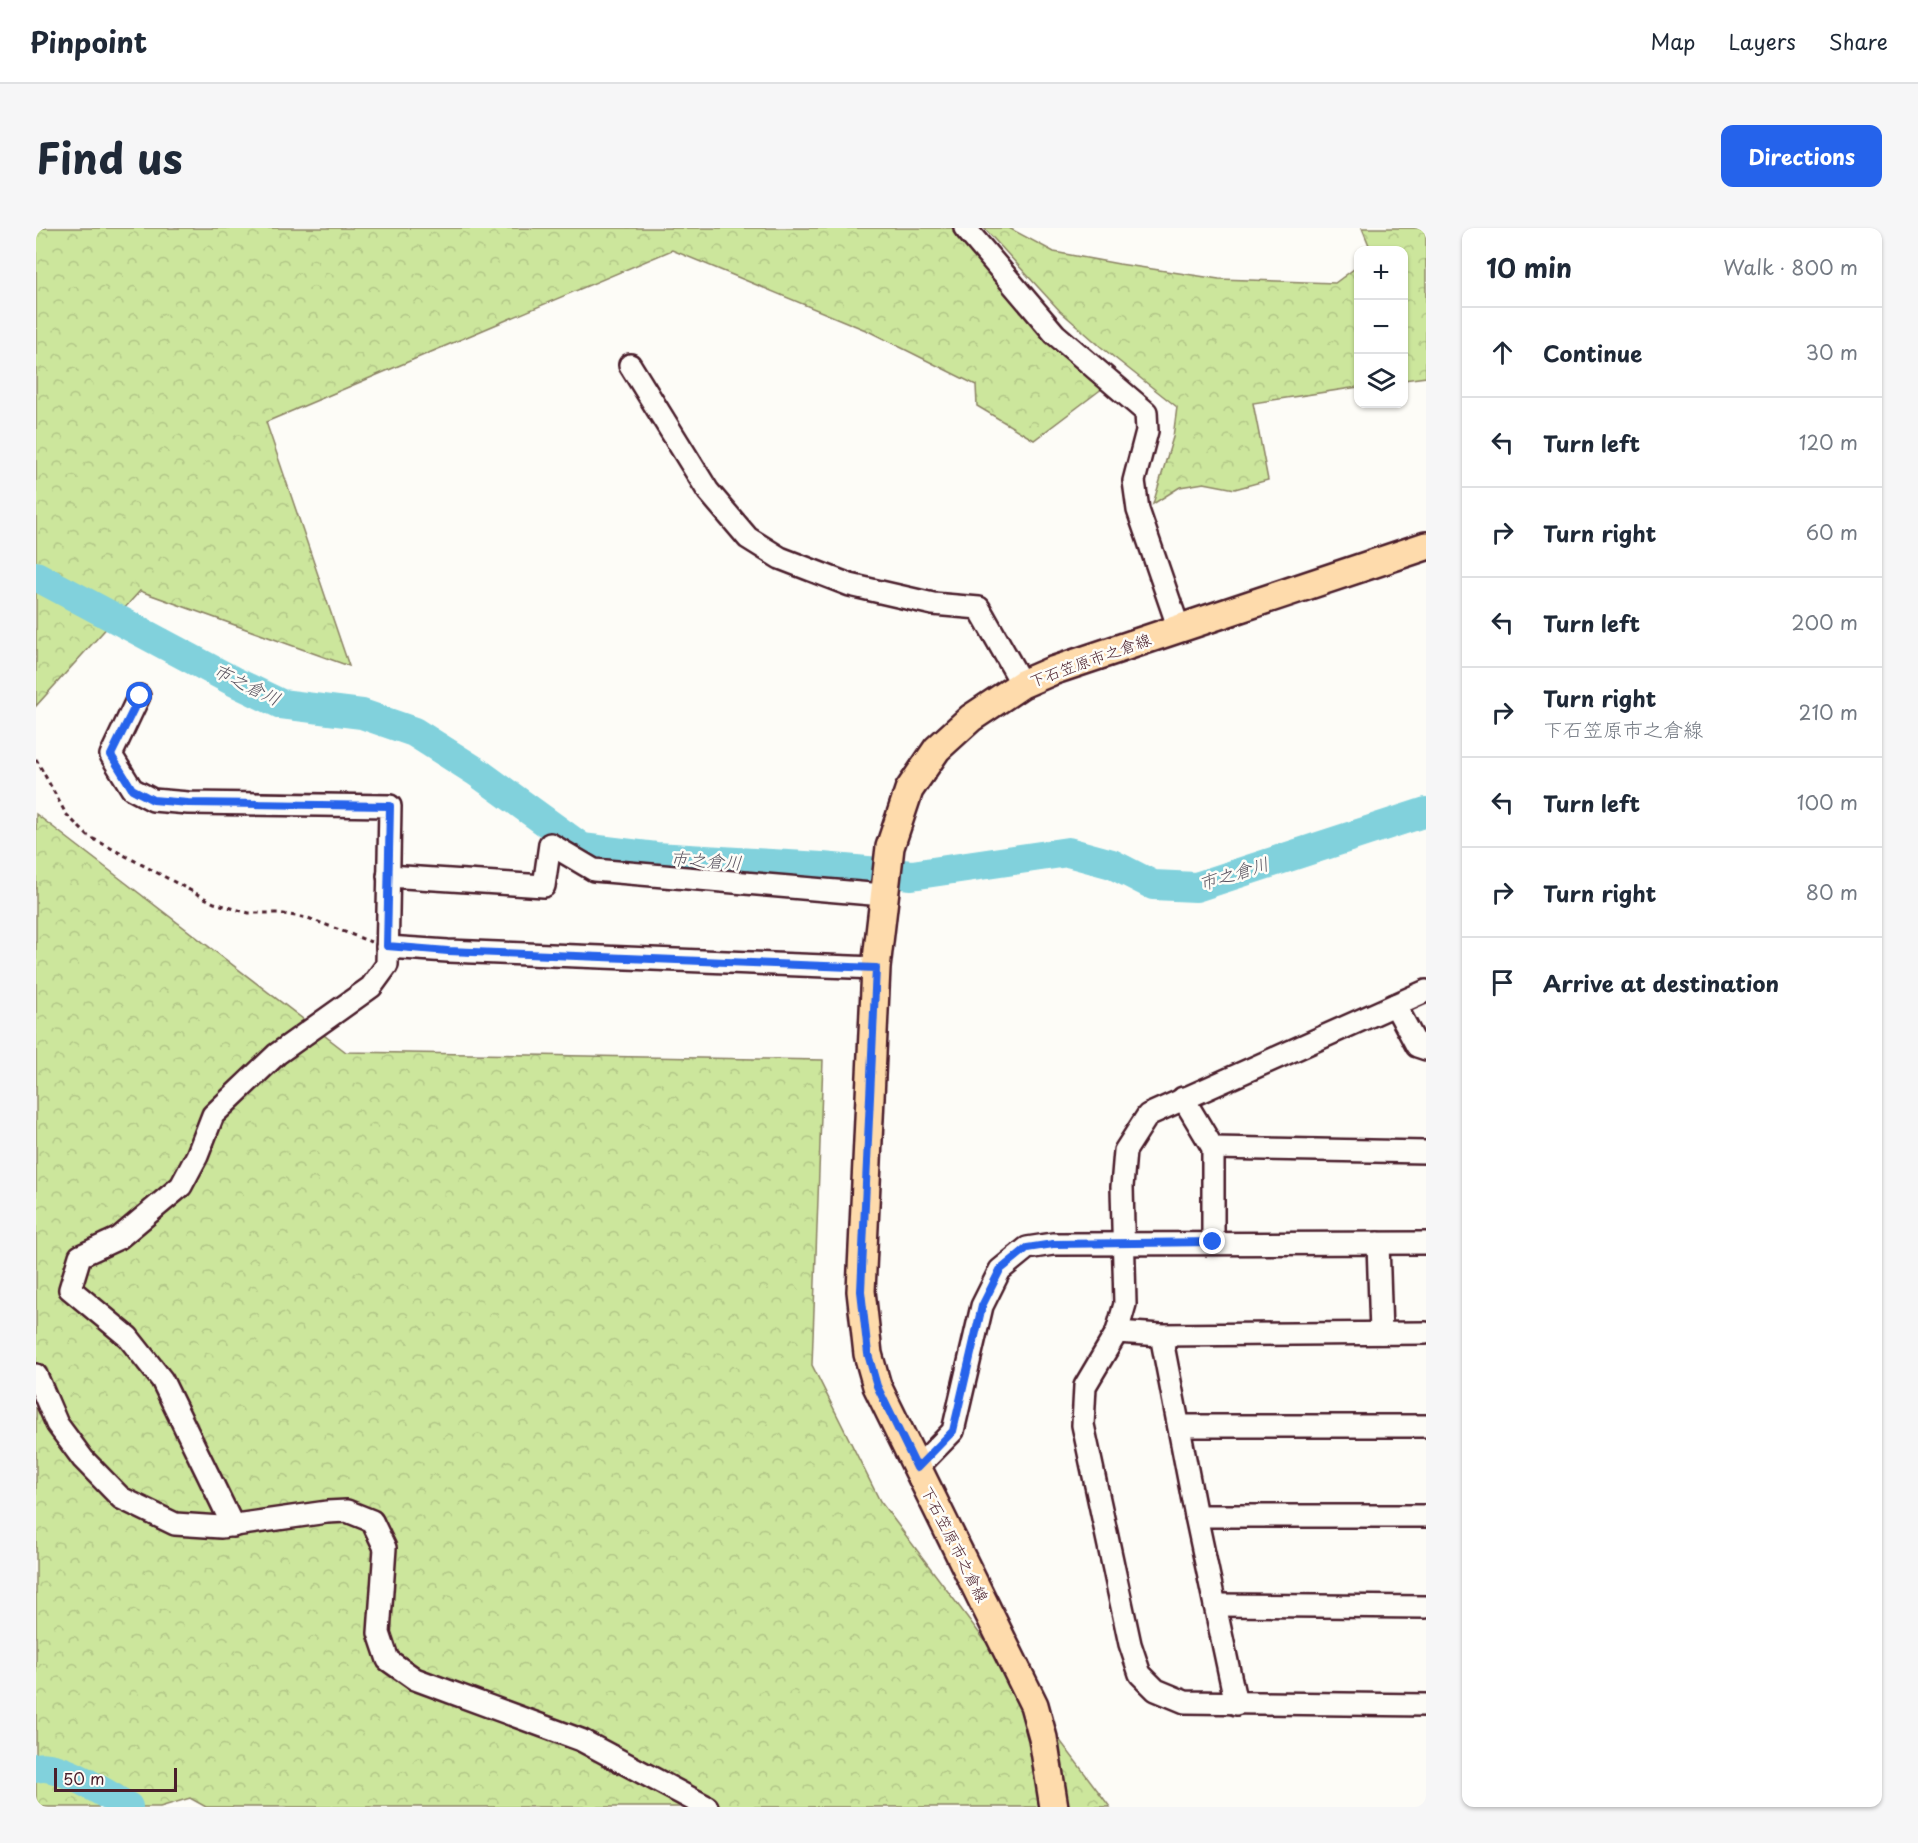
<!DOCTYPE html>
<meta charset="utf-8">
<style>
body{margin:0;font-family:"Playpen Sans","Klee One",sans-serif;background:#f6f6f7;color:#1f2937}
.controls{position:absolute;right:18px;top:18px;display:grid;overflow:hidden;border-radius:12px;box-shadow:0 2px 4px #0004}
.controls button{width:54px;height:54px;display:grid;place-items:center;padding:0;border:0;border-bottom:2px solid #e0e1e3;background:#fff;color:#1f2937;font:30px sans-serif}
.scale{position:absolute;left:18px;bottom:15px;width:123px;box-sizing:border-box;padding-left:6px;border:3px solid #4a1f2b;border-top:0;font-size:16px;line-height:21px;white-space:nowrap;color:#4a1f2b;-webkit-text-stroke:4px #fdfcf7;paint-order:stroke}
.stop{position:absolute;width:18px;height:18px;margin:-14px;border:4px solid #2563eb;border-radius:50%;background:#fff}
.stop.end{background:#2563eb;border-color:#fff;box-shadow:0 2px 6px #0008}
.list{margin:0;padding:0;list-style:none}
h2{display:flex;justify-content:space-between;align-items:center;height:78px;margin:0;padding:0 24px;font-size:26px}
h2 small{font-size:20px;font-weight:400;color:#747a83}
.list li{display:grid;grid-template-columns:39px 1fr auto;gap:18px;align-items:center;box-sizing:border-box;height:90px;padding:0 24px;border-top:2px solid #e0e1e3}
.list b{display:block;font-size:22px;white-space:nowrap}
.list p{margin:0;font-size:20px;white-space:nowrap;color:#747a83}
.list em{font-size:20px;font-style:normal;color:#747a83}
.icon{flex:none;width:33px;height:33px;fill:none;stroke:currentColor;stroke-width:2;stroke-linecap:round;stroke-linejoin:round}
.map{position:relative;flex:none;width:1390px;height:1579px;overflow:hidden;border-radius:12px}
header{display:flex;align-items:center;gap:36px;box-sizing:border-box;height:84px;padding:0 30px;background:#fff;border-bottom:2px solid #e0e1e3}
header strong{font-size:28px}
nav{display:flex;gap:33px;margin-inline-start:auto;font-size:21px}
.intro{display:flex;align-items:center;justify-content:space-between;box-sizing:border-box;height:144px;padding:0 36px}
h1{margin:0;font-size:42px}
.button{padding:15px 27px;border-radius:12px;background:#2563eb;color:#fff;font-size:21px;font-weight:700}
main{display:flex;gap:36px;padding:0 36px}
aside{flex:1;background:#fff;border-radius:12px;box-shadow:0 2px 4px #0004}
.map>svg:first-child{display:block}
.forest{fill:url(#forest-crowns);stroke:#8b8264;stroke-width:1.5}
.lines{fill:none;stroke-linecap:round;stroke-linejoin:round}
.river{stroke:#81d1dc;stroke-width:30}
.minor-casing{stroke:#4a1f2b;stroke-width:26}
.major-casing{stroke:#4a1f2b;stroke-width:32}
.path{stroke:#4a1f2b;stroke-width:3;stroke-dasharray:4.5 4.5;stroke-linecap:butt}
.minor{stroke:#fdfcf7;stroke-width:21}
.major{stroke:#fedbac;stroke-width:27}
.route{stroke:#2563eb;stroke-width:8}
.labels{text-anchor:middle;stroke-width:5;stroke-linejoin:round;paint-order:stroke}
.street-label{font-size:16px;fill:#4a1f2b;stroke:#fdfcf7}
.water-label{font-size:18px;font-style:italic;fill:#5a5460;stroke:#fdfcf7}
</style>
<header>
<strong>Pinpoint</strong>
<nav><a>Map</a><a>Layers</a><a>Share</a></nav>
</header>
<div class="intro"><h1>Find us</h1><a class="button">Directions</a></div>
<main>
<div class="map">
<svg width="1390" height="1579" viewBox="0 0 1390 1579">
<defs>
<pattern id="forest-crowns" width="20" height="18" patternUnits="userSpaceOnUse" patternTransform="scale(1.5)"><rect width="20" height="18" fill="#cce69c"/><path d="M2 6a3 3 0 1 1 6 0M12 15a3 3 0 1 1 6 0" fill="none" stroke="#b1c587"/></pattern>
</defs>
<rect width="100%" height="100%" fill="#fdfcf7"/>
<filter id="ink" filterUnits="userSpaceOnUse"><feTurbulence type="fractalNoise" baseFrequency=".0167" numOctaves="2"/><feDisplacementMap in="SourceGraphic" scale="12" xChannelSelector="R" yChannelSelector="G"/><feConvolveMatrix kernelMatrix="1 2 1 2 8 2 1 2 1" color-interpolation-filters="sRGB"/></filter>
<g filter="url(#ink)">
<g class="forest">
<path d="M0,0H921L1067,160L998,212L941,178L940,157L832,103L636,22L230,194L313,438L104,363L0,478Z"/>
<path d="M948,0H973L1018,24L1083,36L1183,51L1299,55L1322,38V159L1217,175L1232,252L1199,261L1168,255L1144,259L1117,276L1137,209L1141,179L1065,119L1024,83Z"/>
<path d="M1326,0H1390V149L1368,152V22H1335Z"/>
<path d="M0,586L310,824L787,832L776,1137L844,1273L1074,1579H170L154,1570L124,1579H0Z"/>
</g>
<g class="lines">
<g class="river">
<path d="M0,348L197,453L245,476L326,486L378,504L441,544L546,620L620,629L786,639L876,647L1032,624L1076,636L1117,657L1160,659L1390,584"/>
<path d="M0,1540C22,1533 71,1567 92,1579"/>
</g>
<defs>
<g id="minor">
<path d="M929,0L1019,106L1110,184L1111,203L1098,253L1102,282L1143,401"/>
<path d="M594,137L672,263L712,310L744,330L814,357L897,376L943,380L986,456"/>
<path d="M103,468L75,527L96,561L117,572L152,575L354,578L351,737L335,759L241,826L177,887L161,928L145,958L83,1010L44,1028L34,1061L92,1109L126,1152L197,1298"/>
<path d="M352,648L508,658L514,616L558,642L847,667"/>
<path d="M351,719L412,723L840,740"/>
<path d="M1390,763L1112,887L1089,923L1086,959L1089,1076L1081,1104L1049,1158L1047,1197L1094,1416L1104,1446L1120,1462L1149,1474L1390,1477"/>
<path d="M1359,777L1381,818L1390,821"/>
<path d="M1147,870L1177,920V1014"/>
<path d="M1177,920L1390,924"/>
<path d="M1342,1015L1345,1105"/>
<path d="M1081,1104L1125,1107L1390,1105"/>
<path d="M1125,1107L1160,1288L1200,1476"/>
<path d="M0,1147L21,1196L47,1231L85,1270L139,1296L185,1299L291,1284L311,1283L336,1293L349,1320L343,1405L352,1432L379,1451L545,1512L671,1579"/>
<path d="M1143,1198H1390"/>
<path d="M881,1240L917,1203L946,1078L964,1042L991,1020L1017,1016L1390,1015"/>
<path d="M1160,1288H1390"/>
<path d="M1179,1377L1390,1379"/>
</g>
<path id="major" d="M1018,1579L1007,1510L998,1477L841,1158L832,1126L825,1063L840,740L854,619L873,562L901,521L935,490L986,456L1016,443L1390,318"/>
</defs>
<use href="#minor" class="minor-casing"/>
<use href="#major" class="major-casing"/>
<path class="path" d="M0,531L30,586L52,608L178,675L213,685H242L272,690L335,714"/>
<use href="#minor" class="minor"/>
<use href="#major" class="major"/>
</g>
</g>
<g class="lines" filter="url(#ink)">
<path class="route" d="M104,468L75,527L96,561L117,572L152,575L354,578L351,718L412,723L840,740L825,1063L832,1126L841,1158L881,1240L917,1203L946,1078L964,1042L991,1020L1017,1016L1177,1014"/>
</g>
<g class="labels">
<g class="street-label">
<text transform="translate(1054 432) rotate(-20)" y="6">下石笠原市之倉線</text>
<text transform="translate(919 1316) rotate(63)" y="6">下石笠原市之倉線</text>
</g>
<g class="water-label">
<text transform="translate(211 457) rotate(26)" y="6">市之倉川</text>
<text transform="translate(670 633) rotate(4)" y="6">市之倉川</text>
<text transform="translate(1198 646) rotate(-17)" y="6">市之倉川</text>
</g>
</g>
</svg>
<div class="controls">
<button>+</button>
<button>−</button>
<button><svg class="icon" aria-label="layers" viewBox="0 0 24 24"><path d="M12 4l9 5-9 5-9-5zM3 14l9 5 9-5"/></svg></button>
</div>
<div class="scale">50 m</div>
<div class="stop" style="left:104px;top:468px"></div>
<div class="stop end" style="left:1177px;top:1014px"></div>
</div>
<aside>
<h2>10 min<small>Walk · 800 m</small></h2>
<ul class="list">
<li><svg class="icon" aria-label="ahead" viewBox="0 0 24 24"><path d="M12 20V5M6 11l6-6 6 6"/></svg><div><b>Continue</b></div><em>30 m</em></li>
<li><svg class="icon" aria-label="left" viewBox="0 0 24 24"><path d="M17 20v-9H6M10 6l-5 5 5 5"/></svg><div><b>Turn left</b></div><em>120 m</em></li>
<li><svg class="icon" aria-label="right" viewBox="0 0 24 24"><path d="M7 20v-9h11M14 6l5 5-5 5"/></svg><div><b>Turn right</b></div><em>60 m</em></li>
<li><svg class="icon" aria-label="left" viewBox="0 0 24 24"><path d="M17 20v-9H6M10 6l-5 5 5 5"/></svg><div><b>Turn left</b></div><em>200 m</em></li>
<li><svg class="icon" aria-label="right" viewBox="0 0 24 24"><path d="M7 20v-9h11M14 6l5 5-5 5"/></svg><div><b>Turn right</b><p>下石笠原市之倉線</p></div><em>210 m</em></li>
<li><svg class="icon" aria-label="left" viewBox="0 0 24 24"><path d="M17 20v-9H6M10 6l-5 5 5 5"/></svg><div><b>Turn left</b></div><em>100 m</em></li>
<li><svg class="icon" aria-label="right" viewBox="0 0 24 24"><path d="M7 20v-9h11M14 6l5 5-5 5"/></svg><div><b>Turn right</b></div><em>80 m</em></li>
<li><svg class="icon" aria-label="arrive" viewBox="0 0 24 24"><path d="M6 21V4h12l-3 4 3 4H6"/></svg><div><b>Arrive at destination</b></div></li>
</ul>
</aside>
</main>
